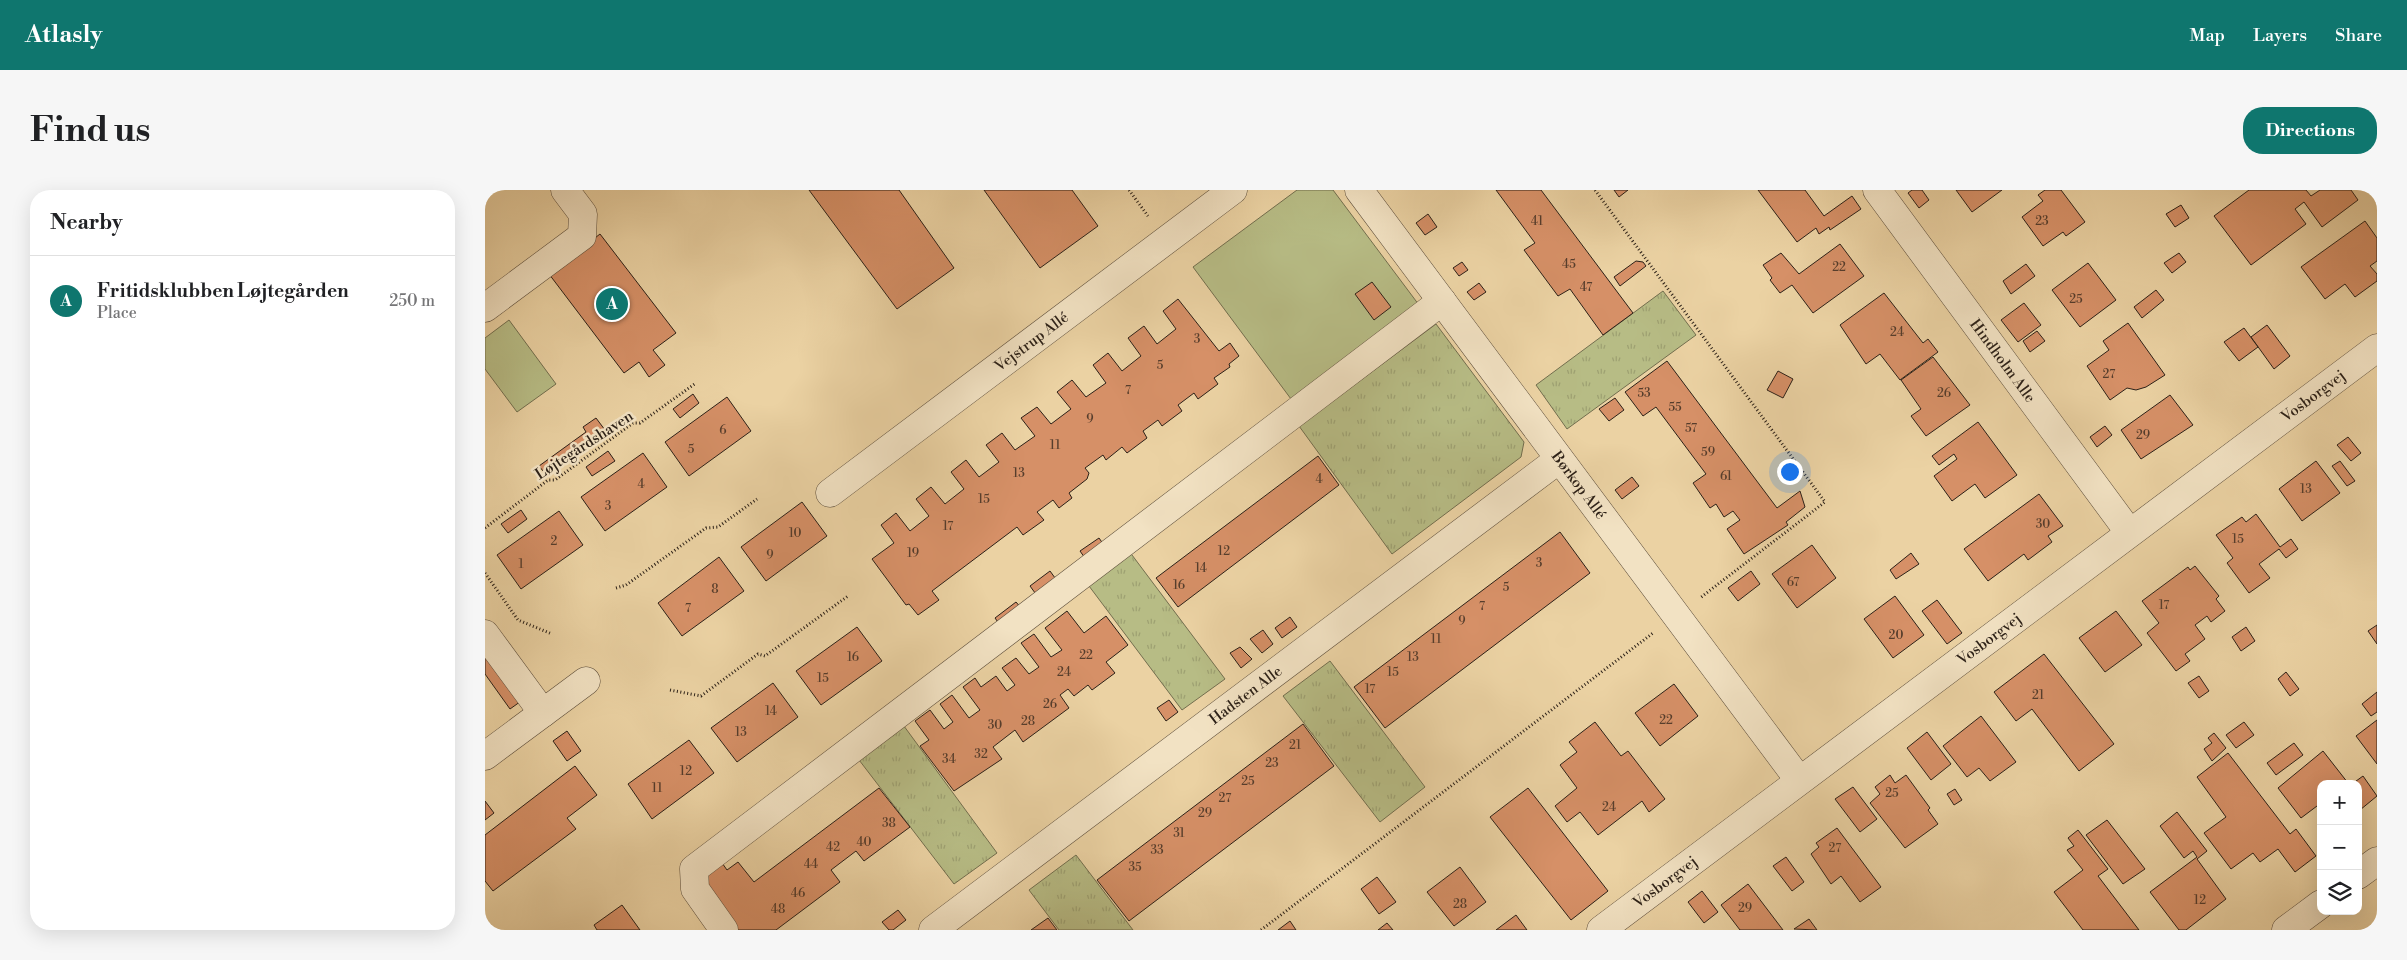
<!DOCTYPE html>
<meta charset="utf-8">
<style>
body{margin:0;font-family:"Libre Bodoni",serif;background:#f6f6f6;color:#202124}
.controls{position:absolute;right:15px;bottom:15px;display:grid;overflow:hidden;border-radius:10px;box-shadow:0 5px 20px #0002}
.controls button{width:45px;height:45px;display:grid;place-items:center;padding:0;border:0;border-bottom:1px solid #e0e0e0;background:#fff;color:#202124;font:25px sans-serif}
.you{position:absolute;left:1304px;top:281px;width:18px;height:18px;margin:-12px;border:4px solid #fff;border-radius:50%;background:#1a73e8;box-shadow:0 0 0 8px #1a73e833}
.badge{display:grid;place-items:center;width:32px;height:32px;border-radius:50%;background:#0f766e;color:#fff;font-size:16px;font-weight:700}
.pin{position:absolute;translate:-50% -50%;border:2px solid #fff;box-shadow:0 1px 5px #0006}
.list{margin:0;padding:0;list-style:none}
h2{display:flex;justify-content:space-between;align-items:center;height:65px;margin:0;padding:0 20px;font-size:21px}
h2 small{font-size:16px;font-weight:400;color:#757577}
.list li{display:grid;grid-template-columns:32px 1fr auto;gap:15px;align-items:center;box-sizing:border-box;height:90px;padding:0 20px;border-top:1px solid #e0e0e0}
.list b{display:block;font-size:19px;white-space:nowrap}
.list p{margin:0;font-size:16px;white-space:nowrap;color:#757577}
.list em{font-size:16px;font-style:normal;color:#757577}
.icon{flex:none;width:28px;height:28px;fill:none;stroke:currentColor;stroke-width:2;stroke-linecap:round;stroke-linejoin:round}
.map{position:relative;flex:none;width:1892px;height:740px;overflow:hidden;border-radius:20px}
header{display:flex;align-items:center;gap:30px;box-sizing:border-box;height:70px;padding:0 25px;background:#0f766e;color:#fff}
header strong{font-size:24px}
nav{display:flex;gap:28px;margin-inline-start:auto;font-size:18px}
.intro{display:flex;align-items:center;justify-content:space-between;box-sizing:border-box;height:120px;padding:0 30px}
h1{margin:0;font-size:35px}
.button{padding:12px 22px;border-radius:20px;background:#0f766e;color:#fff;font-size:18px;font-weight:700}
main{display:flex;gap:30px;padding:0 30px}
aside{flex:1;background:#fff;border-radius:20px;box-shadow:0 5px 20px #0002}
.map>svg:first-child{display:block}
.grass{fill:url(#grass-tufts);stroke:#726e4e}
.pitch{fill:#b7bc85;stroke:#726e4e}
.building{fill:#d69067;stroke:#2c2118}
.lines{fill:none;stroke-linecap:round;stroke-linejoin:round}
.minor-casing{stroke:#5c4d3b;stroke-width:29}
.path{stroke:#2c2118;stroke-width:3;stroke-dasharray:1 2.5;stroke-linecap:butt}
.minor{stroke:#f2e2c3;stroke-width:28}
.labels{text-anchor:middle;stroke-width:5;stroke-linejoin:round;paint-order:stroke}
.number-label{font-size:12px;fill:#563d2c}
.street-label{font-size:15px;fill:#2c2118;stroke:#f2e2c3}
</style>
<header>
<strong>Atlasly</strong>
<nav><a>Map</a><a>Layers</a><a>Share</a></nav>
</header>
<div class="intro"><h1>Find us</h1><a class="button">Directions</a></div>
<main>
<aside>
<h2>Nearby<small></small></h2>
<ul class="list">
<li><span class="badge">A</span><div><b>Fritidsklubben Løjtegården</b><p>Place</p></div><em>250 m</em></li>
</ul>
</aside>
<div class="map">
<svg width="1892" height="740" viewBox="0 0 1892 740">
<defs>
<pattern id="grass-tufts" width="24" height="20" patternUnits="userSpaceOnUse" patternTransform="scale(1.25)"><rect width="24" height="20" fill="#b7bc85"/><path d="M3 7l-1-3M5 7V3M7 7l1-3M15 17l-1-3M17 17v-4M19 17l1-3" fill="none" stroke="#9ea172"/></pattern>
</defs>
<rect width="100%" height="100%" fill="#ebd2a3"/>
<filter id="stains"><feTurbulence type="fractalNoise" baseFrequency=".004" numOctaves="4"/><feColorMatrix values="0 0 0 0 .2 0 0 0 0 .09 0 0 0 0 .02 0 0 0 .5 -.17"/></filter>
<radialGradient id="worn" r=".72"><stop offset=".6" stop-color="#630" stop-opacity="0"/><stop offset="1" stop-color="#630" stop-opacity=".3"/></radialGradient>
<g class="grass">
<path d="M1178,101L1211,145L1082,239L1051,195Z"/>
<path d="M951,134L1039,252L1036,267L907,364L814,236Z"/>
<path d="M644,361L740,489L697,520L601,392Z"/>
<path d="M845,471L940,597L895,632L798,506Z"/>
<path d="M416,532L512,663L469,694L371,566Z"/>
<path d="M591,665L648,740H574L544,700Z"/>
</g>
<g class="pitch">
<path d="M812,0H848L934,115L806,209L708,77Z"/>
<path d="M24,130L71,194L32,222L0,179V148Z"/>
</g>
<g class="building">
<path d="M324,0H414L469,78L412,119Z"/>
<path d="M499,0H587L613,36L555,78Z"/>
<path d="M1011,0H1056L1148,123L1118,145L1085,99L1073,106L1039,60L1050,53Z"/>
<path d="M1129,0H1143L1134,7Z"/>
<path d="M1273,0H1320L1339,26L1367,6L1376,19L1345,40L1344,37L1334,44L1331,38L1312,52Z"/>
<path d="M1427,0H1437L1444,10L1434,18L1423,3Z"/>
<path d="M1471,0H1517L1487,22Z"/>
<path d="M1560,0H1576L1600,32L1581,46L1578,42L1558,56L1537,27L1558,11L1553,5Z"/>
<path d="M1764,0H1821L1826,6L1835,0H1866L1873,10L1837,37L1819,12L1810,19L1821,34L1766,75L1729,26Z"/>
<path d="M1696,15L1704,28L1690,37L1681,24Z"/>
<path d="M943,24L952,37L940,45L931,33Z"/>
<path d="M1880,31L1892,48V71L1885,76L1892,84V91L1870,107L1860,94L1840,109L1816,77Z"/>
<path d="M115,44L191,143L168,160L180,175L164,187L154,172L139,183L64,84Z"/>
<path d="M1355,54L1379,86L1328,123L1307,95L1295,103L1285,90L1287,88L1278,75L1296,63L1314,84Z"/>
<path d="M1694,63L1701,72L1687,83L1679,73Z"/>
<path d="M1151,71L1158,72L1161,76L1135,96L1129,87Z"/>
<path d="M977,72L983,80L974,86L968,78Z"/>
<path d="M1603,73L1631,110L1595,137L1567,100Z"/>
<path d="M1541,74L1550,86L1526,104L1518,91Z"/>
<path d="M887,92L906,117L889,130L870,104Z"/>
<path d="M994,93L1001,102L989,110L982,102Z"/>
<path d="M1671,100L1679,110L1657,128L1649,117Z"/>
<path d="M1399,103L1438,153L1443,149L1453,162L1415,190L1395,164L1381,174L1355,135Z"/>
<path d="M693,109L734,161L745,153L754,166L744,174L745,177L729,188L733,194L713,209L709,203L693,215L697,221L677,236L673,230L658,241L662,248L642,263L637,257L621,270L618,265L600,278L604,283L602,289L584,303L587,308L574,318L568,310L552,322L559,330L538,345L532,337L447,401L454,410L433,425L424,414L421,415L387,369L409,353L396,335L411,323L425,341L444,326L431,309L446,297L460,314L479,299L466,282L481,270L494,287L514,272L501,255L517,243L530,260L550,246L536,228L552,217L566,234L586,219L572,202L587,190L601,207L621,193L608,175L623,163L637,181L656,166L643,148L659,136L672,154L691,139L678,121Z"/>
<path d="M1539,113L1556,135L1533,152L1516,130Z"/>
<path d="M1643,133L1680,185L1661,197L1651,200L1642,198L1625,210L1602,176L1624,160L1618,151Z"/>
<path d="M1782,135L1805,166L1789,179L1766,147Z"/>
<path d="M1759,138L1773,157L1754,171L1739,152Z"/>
<path d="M1552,141L1560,151L1545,162L1538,151Z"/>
<path d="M1448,167L1485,215L1441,246L1426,226L1436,219L1416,190Z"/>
<path d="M1182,171L1292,318L1315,301L1320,317L1301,332L1303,335L1259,364L1242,339L1255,330L1248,321L1239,327L1231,314L1225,318L1208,293L1221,284L1171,217L1158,226L1140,202Z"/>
<path d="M1293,181L1308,189L1298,208L1282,200Z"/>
<path d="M208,204L214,213L195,228L188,219Z"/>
<path d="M1685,205L1708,235L1656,269L1636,240Z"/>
<path d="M242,207L266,241L204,286L180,252Z"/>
<path d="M1130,208L1139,220L1124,231L1114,219Z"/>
<path d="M111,228L123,244L110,253L108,251L62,286L54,276L101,242L98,237Z"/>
<path d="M1493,232L1532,285L1500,308L1490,294L1467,311L1449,286L1472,269L1469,264L1454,275L1447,266Z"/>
<path d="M1620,236L1627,245L1612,257L1605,247Z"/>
<path d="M1863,247L1876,263L1866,271L1852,255Z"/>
<path d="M123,261L130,271L107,286L101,277Z"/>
<path d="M158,263L182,297L120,341L96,307Z"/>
<path d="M833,266L854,295L693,417L671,388Z"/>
<path d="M1831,271L1855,303L1817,331L1794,299Z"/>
<path d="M1855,271L1870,291L1862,296L1847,276Z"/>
<path d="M1147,287L1154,296L1137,309L1130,300Z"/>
<path d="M1554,304L1578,336L1563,346L1567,352L1543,370L1539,364L1503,391L1479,359Z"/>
<path d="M317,312L342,346L281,391L256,357Z"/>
<path d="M36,320L42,329L23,343L16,334Z"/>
<path d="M74,321L98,355L36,399L12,365Z"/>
<path d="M1771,324L1795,357L1806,349L1813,359L1801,368L1794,359L1774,374L1785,388L1764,403L1742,373L1748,368L1731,345L1757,327L1761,332Z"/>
<path d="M1075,342L1105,383L900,538L869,497Z"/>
<path d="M614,348L621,358L602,371L595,361Z"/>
<path d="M1327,355L1351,388L1312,418L1287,384Z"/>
<path d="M1426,363L1434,374L1411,389L1405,380Z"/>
<path d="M234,367L259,401L197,446L173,413Z"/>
<path d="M1710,376L1734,406L1731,409L1740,421L1726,432L1722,426L1710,435L1720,449L1700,464L1705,471L1691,481L1662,443L1674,433L1657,411L1703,377L1705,380Z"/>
<path d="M565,381L573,392L553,407L545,396Z"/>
<path d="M1266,381L1275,394L1253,411L1243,398Z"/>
<path d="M1410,406L1439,445L1408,468L1379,429Z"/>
<path d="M1452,410L1477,443L1462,454L1437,421Z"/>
<path d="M531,412L537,419L515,435L510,428Z"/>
<path d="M582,421L599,443L621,426L643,455L621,472L630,483L607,500L603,495L589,506L583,499L575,505L584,518L538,552L530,540L508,557L517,569L469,601L435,556L444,550L430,531L445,520L459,539L468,532L455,514L467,505L484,528L495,520L478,497L490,488L496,497L511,486L522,501L530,495L517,478L531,468L544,484L554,477L536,453L549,444L566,467L577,460L560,438Z"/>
<path d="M1631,421L1657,455L1620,482L1594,448Z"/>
<path d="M805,427L812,437L797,448L790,438Z"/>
<path d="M1892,435V454L1883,441Z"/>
<path d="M372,437L397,471L336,515L311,481Z"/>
<path d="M1761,437L1770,451L1756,461L1747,447Z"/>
<path d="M778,440L788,454L777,463L765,449Z"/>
<path d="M0,454L39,509L25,519L0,484Z"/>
<path d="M755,457L767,469L756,478L745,463Z"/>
<path d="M1559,464L1629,554L1594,581L1547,519L1531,531L1509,502Z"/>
<path d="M1801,482L1814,499L1805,506L1793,489Z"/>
<path d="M1714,486L1724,501L1714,508L1703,493Z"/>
<path d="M288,493L313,527L252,572L226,538Z"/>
<path d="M1189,494L1213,526L1175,556L1150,523Z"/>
<path d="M1892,502V522L1886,526L1877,514Z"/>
<path d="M684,510L693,522L681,531L672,518Z"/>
<path d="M1496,526L1531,572L1505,591L1494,578L1482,587L1458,556Z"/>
<path d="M1892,530V574L1871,546Z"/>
<path d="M1110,532L1136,566L1143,561L1180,609L1164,622L1157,611L1113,645L1095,622L1082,632L1070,616L1092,598L1075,575L1092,562L1084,552Z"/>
<path d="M1759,532L1769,545L1751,558L1741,545Z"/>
<path d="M818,534L849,576L644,731L612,690Z"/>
<path d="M82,541L96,561L82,571L68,551Z"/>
<path d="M1442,542L1466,574L1446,590L1422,558Z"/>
<path d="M1729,543L1741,558L1727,571L1719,559L1727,553L1723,548Z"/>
<path d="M204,550L229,583L167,629L143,594Z"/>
<path d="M1809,553L1818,565L1791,585L1782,573Z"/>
<path d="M1838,561L1863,593L1836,594V613L1816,628L1793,598Z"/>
<path d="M1743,563L1805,644L1811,639L1831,666L1810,682L1793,659L1775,672L1768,663L1746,679L1719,643L1741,627L1712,587Z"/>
<path d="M90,576L112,605L82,628L91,639L8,701L0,691V645Z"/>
<path d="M1405,585L1410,593L1421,585L1445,618L1443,620L1453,634L1420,658L1385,613L1395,604L1390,597Z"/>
<path d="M1878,586L1892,606L1875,620L1873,594H1867Z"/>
<path d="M1368,597L1392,629L1375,642L1350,609Z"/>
<path d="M394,598L425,637L379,671L371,661L346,680L355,692L291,740H248L218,686L235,670L242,680L253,672L269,692Z"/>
<path d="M1043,598L1123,701L1086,730L1005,627Z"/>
<path d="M1470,599L1477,610L1469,615L1462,604Z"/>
<path d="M0,611L9,623L0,630Z"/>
<path d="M1692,622L1722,661L1712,669L1741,709L1701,740H1694L1665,702L1712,667L1708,661L1699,668L1675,636Z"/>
<path d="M1622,630L1660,679L1638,694L1601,645Z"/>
<path d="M1352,638L1396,697L1375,712L1356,686L1346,694L1326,664L1334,657L1331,653Z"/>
<path d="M1593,640L1623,679L1613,686L1654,740H1598L1569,702L1598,680L1582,660L1589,656L1583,648Z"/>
<path d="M1301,667L1319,692L1307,701L1288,676Z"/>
<path d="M975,677L1001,712L969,736L942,702Z"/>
<path d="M892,687L911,712L894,724L876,699Z"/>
<path d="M1263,694L1298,740H1255L1236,715Z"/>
<path d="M1217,701L1233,722L1219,733L1203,712Z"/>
<path d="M137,715L155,740H112L109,735Z"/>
<path d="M413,720L421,730L408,740H404L397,732Z"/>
<path d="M1031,725L1042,740H1011Z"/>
<path d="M563,728L572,740H546Z"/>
<path d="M1324,729L1332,740L1309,739Z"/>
<path d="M805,731L811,740H793Z"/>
<path d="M902,733L908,740H893Z"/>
</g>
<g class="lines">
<defs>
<g id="minor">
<path id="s1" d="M874,0L1314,590"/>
<path id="s2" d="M1392,0L1644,342"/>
<path d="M0,118L97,46L98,24L80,0"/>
<path id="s3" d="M345,303L748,0"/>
<path d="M0,444L58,523"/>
<path d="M0,566L101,491"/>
<path d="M1873,685L1892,671"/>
<path d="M239,740L210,699L209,679L957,111"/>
<path id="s4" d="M448,740L1073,270"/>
<path id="s5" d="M1116,740L1892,158"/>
<path d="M1801,740L1836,714"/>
</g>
</defs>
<use href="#minor" class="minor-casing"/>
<g class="path">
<path d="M644,0L663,26"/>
<path d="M1110,0L1340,312L1215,408"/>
<path d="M0,338L63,290H70L148,233H155L211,193"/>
<path d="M0,383L33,430L67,444"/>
<path d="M131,398L141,395L221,338L233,337L272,309"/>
<path d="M185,500L216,506L273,464L280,466L363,406"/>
<path d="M776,740L1168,443"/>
</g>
<use href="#minor" class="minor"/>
</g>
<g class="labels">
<g class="number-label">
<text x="1052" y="35">41</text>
<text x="1557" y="35">23</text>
<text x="1084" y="78">45</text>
<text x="1354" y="81">22</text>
<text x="1101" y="101">47</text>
<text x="1591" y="113">25</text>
<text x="1412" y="146">24</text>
<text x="712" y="153">3</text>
<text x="675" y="179">5</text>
<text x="1624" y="188">27</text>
<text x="643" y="204">7</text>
<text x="1159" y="207">53</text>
<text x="1459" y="207">26</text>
<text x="1190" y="221">55</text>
<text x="605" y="233">9</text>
<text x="1206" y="242">57</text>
<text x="238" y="244">6</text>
<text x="1658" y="249">29</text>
<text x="570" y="259">11</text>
<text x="206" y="263">5</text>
<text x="1223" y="266">59</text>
<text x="534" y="287">13</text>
<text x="1241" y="290">61</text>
<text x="834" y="293">4</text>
<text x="156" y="298">4</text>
<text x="1821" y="303">13</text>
<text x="499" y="313">15</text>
<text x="123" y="320">3</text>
<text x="1558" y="338">30</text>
<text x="463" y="340">17</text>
<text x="310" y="347">10</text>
<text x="1753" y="353">15</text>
<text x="69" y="355">2</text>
<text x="739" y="365">12</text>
<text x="428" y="367">19</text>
<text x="285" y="369">9</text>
<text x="1054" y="377">3</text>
<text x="36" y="378">1</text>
<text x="716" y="382">14</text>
<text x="1308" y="396">67</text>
<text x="694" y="399">16</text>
<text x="1021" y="401">5</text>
<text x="230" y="403">8</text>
<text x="1679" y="419">17</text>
<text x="997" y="420">7</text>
<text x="203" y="422">7</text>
<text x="977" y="435">9</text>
<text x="1411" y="449">20</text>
<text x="951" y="453">11</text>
<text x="601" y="469">22</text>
<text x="368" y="471">16</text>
<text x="928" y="471">13</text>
<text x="579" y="486">24</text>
<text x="908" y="486">15</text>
<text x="338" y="492">15</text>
<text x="885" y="503">17</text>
<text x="1553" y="509">21</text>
<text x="565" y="518">26</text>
<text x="286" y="525">14</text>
<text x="1181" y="534">22</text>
<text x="543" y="535">28</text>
<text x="510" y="539">30</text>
<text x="256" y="546">13</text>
<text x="810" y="559">21</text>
<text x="496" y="568">32</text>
<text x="464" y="573">34</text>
<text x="787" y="577">23</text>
<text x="201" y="585">12</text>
<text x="763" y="595">25</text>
<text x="172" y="602">11</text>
<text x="1407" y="607">25</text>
<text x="740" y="612">27</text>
<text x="1124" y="621">24</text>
<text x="720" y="627">29</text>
<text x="404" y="637">38</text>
<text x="694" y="647">31</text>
<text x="379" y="656">40</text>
<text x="348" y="661">42</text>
<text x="1350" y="662">27</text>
<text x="672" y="664">33</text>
<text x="326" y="678">44</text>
<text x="650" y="681">35</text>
<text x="313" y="707">46</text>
<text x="1715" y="714">12</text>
<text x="975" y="718">28</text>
<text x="1260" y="722">29</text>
<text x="293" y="723">48</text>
</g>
<g class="street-label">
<text dy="5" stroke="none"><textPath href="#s3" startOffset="252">Vejstrup Allé</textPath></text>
<text dy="5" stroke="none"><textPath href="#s2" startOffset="212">Hindholm Alle</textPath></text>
<text dy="5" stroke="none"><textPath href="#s5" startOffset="890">Vosborgvej</textPath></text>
<text transform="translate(99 255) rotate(-33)" y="5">Løjtegårdshaven</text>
<text dy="5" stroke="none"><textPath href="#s1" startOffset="368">Børkop Allé</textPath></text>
<text dy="5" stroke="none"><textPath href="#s5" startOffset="485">Vosborgvej</textPath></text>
<text dy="5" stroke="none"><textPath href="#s4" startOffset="391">Hadsten Alle</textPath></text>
<text dy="5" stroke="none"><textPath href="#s5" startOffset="80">Vosborgvej</textPath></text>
</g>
</g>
<rect width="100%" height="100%" filter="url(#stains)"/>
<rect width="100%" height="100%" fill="url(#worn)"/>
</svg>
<div class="controls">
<button>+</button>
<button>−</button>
<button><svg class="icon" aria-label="layers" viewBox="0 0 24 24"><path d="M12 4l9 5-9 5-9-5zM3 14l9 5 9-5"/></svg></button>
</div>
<div class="you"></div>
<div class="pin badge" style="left:127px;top:114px">A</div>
</div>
</main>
